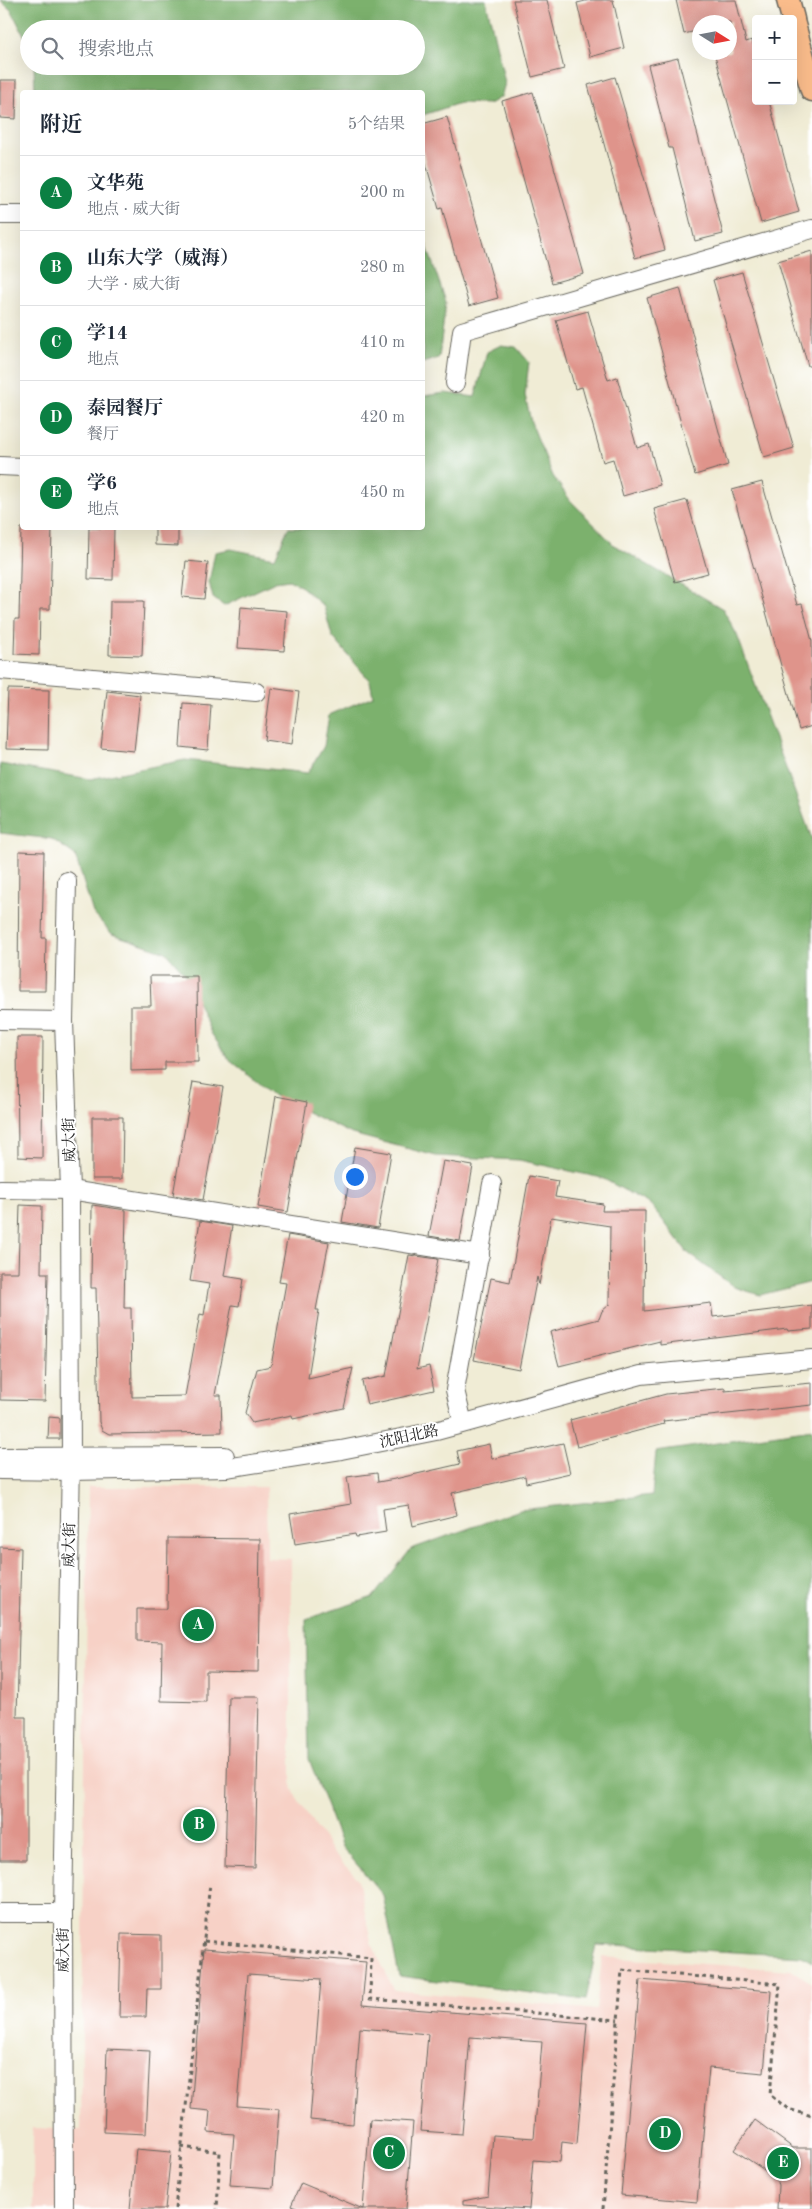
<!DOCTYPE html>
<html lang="zh">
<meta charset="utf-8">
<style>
body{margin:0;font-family:"Old Standard TT","Noto Serif SC",serif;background:#f6f6f7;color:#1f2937}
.controls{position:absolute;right:15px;top:15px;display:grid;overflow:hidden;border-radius:5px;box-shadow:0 5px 20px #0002}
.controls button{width:45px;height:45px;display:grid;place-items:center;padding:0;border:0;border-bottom:1px solid #e0e1e3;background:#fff;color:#1f2937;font:25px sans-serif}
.compass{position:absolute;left:692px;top:15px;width:45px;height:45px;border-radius:50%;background:#fff;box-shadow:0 5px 20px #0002;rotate:101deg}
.you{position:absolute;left:354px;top:1176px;width:18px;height:18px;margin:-12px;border:4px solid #fff;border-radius:50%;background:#1a73e8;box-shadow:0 0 0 8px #1a73e833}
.badge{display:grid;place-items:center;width:32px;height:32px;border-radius:50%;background:#0b8043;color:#fff;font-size:16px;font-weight:700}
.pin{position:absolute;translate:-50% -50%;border:2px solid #fff;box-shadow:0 1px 5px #0006}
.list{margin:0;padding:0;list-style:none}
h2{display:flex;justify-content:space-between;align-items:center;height:65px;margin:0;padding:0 20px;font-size:21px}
h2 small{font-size:16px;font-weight:400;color:#747a83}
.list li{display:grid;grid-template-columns:32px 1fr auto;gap:15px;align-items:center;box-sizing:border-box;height:75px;padding:0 20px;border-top:1px solid #e0e1e3}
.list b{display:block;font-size:19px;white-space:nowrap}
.list p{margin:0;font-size:16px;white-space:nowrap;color:#747a83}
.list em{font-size:16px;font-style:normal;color:#747a83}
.icon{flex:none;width:28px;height:28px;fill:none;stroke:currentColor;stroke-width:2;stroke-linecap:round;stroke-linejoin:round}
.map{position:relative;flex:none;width:812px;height:2209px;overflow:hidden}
.search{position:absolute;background:#fff;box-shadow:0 5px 20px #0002;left:20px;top:20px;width:405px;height:55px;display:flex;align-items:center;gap:12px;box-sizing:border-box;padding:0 18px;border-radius:28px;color:#747a83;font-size:19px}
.panel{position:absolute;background:#fff;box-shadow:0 5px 20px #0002;left:20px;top:90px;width:405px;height:440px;border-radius:5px}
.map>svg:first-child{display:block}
.built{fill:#f7d1c6}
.forest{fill:#7cb16d;stroke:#4c6644}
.building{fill:#df948b}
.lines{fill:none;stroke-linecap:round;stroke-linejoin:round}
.minor-casing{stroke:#66655d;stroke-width:20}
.major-casing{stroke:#66655d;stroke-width:25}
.path{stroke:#66655d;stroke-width:3;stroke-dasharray:4 4;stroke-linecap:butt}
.minor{stroke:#fff;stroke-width:18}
.major{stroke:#fabc8b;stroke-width:22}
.labels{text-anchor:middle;stroke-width:4;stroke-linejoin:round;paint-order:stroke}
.street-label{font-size:15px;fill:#1c1c1c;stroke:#fff}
</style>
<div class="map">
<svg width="812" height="2209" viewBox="0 0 812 2209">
<rect width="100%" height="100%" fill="#fff"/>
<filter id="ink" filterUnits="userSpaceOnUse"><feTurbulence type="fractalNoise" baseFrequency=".02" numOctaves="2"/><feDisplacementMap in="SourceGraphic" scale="10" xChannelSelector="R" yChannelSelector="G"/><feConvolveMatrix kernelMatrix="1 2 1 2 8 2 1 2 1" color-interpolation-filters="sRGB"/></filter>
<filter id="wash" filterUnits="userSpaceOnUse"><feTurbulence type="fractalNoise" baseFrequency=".0096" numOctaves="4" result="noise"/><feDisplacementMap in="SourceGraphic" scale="20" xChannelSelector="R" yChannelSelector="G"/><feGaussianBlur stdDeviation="1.12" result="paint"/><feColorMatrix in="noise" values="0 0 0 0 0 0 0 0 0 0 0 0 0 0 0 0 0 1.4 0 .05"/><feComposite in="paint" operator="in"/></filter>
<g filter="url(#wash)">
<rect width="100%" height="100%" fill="#f0ecd5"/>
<path class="built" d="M88,1487H266L267,1558L291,1559V1782L296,1797L333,1853L358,1879L371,1942L394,1990L596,2010L602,1957L791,1970L812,1983V2209H33V2128L81,2130Z"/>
<g class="forest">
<path d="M0,0H486L505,83L501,97L489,104L460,103L423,115L422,92H35L34,66H416V29H29V50L25,37L11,10Z"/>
<path d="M422,232L446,302L439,358L423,363Z"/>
<path d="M501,345L516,347L529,362L525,395L531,422L553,476L570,500L614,545L723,609L737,635L812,839V1282L760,1295L734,1287L688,1253L651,1205L602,1178L519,1160L436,1156L352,1134L274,1096L228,1058L211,1033L186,975L166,952L112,934L93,913L75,855L52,839L0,833V764L90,779L185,760L308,773L324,746L329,715L373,696L370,681L332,636L324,607L302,587L289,580L275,582L224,606L213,598L209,582L215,552L231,549L275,558L288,528H422L423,396L445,393L475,397L487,352Z"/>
<path d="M812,1429V1962L802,1956L597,1944L586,2000L399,1976L383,1895L342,1847L309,1759L306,1619L373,1597L411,1549L520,1510L652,1495L656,1452Z"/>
</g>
<g id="blocks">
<g class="building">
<path d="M513,0H547L564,69L532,77Z"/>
<path d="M590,0H613L624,48L590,57L577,3Z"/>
<path d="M676,0H736L746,42L752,40L756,54V101H769L799,212L761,223L714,52H730V22H700V30L684,34Z"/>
<path d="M678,58L723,234L695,241L672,148H669L648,65Z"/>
<path d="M615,77L665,250L635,258L588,85Z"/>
<path d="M0,80H17L16,119L0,118Z"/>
<path d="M533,92L584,274L552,283L502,101Z"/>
<path d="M447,117L498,298L469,306L442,208L439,209L422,150V124Z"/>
<path d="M812,251V366H808L778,261Z"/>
<path d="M742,272L794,448L764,457L713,280Z"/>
<path d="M680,288L728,465L695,475L647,298Z"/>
<path d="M588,311L608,380L617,377L637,448L649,444L660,485L623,496L613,459L603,462L582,387L575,389L556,320Z"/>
<path d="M762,482L797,605L802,604L812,641V726L799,730L732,490Z"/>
<path d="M687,500L708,573L675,582L654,509Z"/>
<path d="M21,528H52L50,609H40L39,655L14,654L15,619H19Z"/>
<path d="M89,528H114L113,580L88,579Z"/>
<path d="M155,528H178V546L155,545Z"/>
<path d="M186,561L208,563L204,599L182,597Z"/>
<path d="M110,601H144L142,656L109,655Z"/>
<path d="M241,607L287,611L284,651L238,648Z"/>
<path d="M271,688L299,692L292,744L264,740Z"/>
<path d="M8,689L49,690L48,750L6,749Z"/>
<path d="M107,691L140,695L134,751L101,748Z"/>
<path d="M183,703L211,705L208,750L180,747Z"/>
<path d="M19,851L44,852L42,938H46L45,991H18Z"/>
<path d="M150,976H197L198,1062H165V1070L131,1071V1006H151Z"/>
<path d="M17,1037H43L42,1158L18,1157Z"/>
<path d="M193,1082L223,1087L203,1200L173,1195Z"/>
<path d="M276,1096L307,1102L288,1212L258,1207Z"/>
<path d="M92,1117H123L122,1179H92Z"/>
<path d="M355,1147L391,1153L378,1228L342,1222Z"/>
<path d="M443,1161L473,1166L460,1241L429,1236Z"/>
<path d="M529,1176L558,1181L555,1197L603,1204L602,1211H645L644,1311L711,1303L713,1317L812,1305V1329L788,1331L787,1329L660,1345V1341L559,1366L550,1332L599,1319L602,1311L609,1305L610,1226L551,1217L539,1285L537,1277L519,1369L474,1360L491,1278L510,1282Z"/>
<path d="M20,1205L42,1206L41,1273H48L45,1401L0,1400V1272H18Z"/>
<path d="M92,1205L126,1210L124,1308H131L132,1397L185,1396L200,1314L204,1315L209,1284L190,1281L200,1221L232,1226L224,1276L243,1279L239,1306L232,1305L215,1395H221L222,1432L109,1434L102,1430L99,1422L96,1288H91Z"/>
<path d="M288,1235L329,1242L316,1310H319L308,1378L353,1368L344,1408L293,1419L292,1415L252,1423L245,1413L257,1369L271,1366L286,1283L279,1282Z"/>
<path d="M409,1255L438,1259L417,1369L429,1366L434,1390L367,1405L362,1381L386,1376Z"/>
<path d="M812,1383V1405L663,1421L664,1424L577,1447L570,1420L666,1394L725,1388V1391Z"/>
<path d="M49,1417L60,1418V1439H48Z"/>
<path d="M563,1443L570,1473L526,1483L525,1476L452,1493L457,1515L413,1526L409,1505L383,1509L386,1532L356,1537L355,1534L295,1544L290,1514L351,1504L347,1477L377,1473L378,1482L395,1479L460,1464L457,1451L489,1444L492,1459Z"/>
<path d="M168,1538L260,1539L258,1672L206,1671V1702L161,1701L162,1642L137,1641V1609H167Z"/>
<path d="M0,1547L21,1548L17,1717H26V1860H0Z"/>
<path d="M229,1697H259L255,1868L225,1867Z"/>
<path d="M121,1934L161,1935V1989H147L146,2017H119Z"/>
<path d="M204,1949L366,1962L362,2005L587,2023L577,2144L562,2142L560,2162L533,2160L529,2209L463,2205V2201L488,2196L493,2135L534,2138L542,2042L470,2037L462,2134L420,2131L428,2034L360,2028L353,2124L310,2120L321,1979L248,1974L237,2106L279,2109L273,2188L230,2185L234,2134L208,2132L210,2111L191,2109Z"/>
<path d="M640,1980L771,1991L764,2073L709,2068L697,2202L621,2195Z"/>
<path d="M107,2049L150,2051L146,2134L104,2132Z"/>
<path d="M370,2119L413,2122L406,2209H363Z"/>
<path d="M755,2120L793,2148H812V2209H777L778,2185L775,2177L734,2150Z"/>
<path d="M136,2149L171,2152L165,2209H130Z"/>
<path d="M301,2183L363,2209H299L291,2206Z"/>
</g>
</g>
</g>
<g filter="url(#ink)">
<use href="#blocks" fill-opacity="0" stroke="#66655d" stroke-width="1"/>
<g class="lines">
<defs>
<g id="minor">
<path d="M0,215H22"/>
<path d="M455,383L462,331L812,229"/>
<path d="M0,466L22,467"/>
<path d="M0,670L256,692"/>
<path d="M0,1020L64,1021"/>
<path d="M0,1189L70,1190L480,1255"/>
<path d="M463,1423L455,1390L492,1184"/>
<path d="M0,1457L225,1456"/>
<path d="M0,1470L71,1471L226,1468L341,1450L436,1431L641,1375L812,1359"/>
<path d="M0,1913H63"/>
<path d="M64,2209L63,1913L71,1458L70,1190L64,1021L67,881"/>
</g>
<g id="major">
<path d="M788,0L793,19"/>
<path d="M793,21L812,90"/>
</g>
</defs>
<use href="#minor" class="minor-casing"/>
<use href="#major" class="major-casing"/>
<g class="path">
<path d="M204,1941L371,1958L370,1999L618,2020"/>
<path d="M181,2147L220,2152L217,2209"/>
<path d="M175,2209L210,1883"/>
<path d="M603,2209L622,1970L780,1984L770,2095L788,2109L812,2116"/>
</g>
<use href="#minor" class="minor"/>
<use href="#major" class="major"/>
</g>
</g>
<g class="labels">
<g class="street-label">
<text transform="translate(69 1140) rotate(-92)" y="5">威大街</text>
<text transform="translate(409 1436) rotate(-12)" y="5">沈阳北路</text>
<text transform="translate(69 1545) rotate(-89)" y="5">威大街</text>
<text transform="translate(63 1950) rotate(-90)" y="5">威大街</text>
</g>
</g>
</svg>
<div class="controls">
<button>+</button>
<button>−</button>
</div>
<svg class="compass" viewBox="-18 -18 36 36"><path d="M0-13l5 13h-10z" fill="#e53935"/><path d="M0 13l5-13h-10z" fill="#747a83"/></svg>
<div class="you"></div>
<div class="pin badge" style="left:198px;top:1625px">A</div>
<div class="pin badge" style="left:199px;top:1825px">B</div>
<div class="pin badge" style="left:389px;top:2153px">C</div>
<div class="pin badge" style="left:665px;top:2134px">D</div>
<div class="pin badge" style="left:783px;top:2163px">E</div>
<div class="search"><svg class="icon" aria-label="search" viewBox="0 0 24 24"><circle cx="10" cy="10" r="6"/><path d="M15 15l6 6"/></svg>搜索地点</div>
<section class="panel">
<h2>附近<small>5个结果</small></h2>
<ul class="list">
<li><span class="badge">A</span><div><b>文华苑</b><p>地点 · 威大街</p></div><em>200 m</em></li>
<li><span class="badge">B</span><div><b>山东大学（威海）</b><p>大学 · 威大街</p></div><em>280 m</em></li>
<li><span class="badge">C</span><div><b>学14</b><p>地点</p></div><em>410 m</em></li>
<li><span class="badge">D</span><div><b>泰园餐厅</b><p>餐厅</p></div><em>420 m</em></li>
<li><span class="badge">E</span><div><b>学6</b><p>地点</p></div><em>450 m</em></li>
</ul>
</section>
</div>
